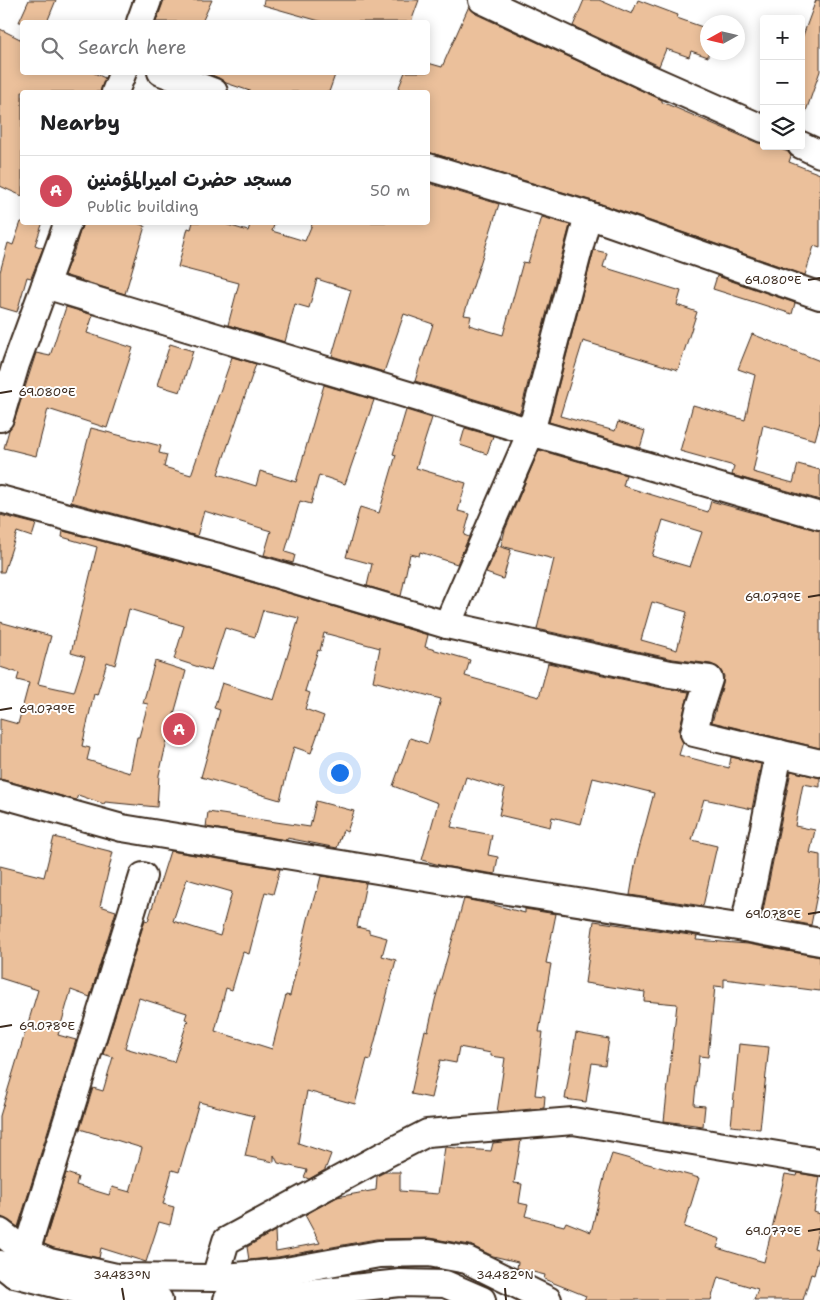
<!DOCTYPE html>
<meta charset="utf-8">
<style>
body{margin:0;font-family:"Shantell Sans","Playpen Sans Arabic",sans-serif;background:#f6f6f6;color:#202124}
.controls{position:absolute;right:15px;top:15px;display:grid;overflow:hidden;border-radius:5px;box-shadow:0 2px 12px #0003}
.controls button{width:45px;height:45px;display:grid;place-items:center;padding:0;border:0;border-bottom:1px solid #e0e0e0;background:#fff;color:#202124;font:25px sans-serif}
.compass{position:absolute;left:700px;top:15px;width:45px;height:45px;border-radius:50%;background:#fff;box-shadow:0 2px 12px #0003;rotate:262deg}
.you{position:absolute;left:339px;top:772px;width:18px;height:18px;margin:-12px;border:4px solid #fff;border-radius:50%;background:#1a73e8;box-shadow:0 0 0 8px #1a73e833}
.badge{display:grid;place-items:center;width:32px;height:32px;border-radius:50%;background:#d1495b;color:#fff;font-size:16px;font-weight:700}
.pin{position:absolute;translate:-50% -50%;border:2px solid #fff;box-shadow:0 1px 5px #0006}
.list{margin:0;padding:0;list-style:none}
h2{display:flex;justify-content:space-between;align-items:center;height:65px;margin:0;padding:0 20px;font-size:21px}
h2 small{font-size:16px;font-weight:400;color:#757577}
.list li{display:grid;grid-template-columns:32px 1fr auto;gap:15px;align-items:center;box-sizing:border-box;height:70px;padding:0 20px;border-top:1px solid #e0e0e0}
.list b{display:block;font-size:19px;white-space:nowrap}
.list p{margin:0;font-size:16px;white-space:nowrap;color:#757577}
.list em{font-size:16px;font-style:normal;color:#757577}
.icon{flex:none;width:28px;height:28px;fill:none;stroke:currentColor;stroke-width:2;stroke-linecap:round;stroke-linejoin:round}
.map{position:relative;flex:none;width:820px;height:1300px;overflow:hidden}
.search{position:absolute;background:#fff;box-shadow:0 2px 12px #0003;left:20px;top:20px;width:410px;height:55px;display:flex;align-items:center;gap:12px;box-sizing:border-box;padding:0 18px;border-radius:5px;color:#757577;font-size:19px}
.panel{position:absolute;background:#fff;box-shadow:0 2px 12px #0003;left:20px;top:90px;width:410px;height:135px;border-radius:5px}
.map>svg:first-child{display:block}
.building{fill:#ebc09b;stroke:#3b2a1e;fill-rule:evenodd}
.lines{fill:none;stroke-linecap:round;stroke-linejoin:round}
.street-casing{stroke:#3b2a1e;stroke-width:30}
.street{stroke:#fff;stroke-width:26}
.ticks{fill:none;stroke:#3b2a1e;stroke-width:2}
.ticks-label{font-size:12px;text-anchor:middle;fill:#3b2a1e;stroke:#fff;stroke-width:4;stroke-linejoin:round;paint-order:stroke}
</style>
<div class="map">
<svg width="820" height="1300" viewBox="0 0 820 1300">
<rect width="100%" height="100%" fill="#fff"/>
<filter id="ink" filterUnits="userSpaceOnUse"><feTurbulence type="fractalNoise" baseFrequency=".02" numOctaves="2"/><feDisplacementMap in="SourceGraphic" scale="10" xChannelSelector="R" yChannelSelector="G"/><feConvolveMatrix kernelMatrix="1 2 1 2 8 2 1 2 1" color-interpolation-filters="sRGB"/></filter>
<g filter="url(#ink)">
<g class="building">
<path d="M29,0H56L47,22H19Z"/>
<path d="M164,0H212L202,22H156Z"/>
<path d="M264,0H419L411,22H323L263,5Z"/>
<path d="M584,0H599L632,14L638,0L678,15L677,18L708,29V57L691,51L689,57L666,49L659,66L655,64L573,26Z"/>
<path d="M816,0H820V71L804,117L801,116V41Z"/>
<path d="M469,6L476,14L662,100V102L758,143L764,144V146H773L788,152L791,156L789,162L820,174V248L814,246L805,275L593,201L428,152V92H397L405,72H428V63L442,67Z"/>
<path d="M0,29L22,40V72H92L105,78L100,92H22V196L0,186Z"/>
<path d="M205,72H336L329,92H253L226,83L219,78Z"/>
<path d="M428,183L499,204L464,315L471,316L469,325L503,335L523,262L528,263L542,217L570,225L520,413L415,381L433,324L404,314L384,372L332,356L351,290L317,279L309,308L295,304L285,342L228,325L239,283L178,267L188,228L191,229L193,222H218L248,231L251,222H275L272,231L305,241L313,222H428Z"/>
<path d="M21,222H43L35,245L43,248L31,278L27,277L17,312L0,307V272L8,243L13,245Z"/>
<path d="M83,222H134L145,226L125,294L64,275L71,257H72Z"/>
<path d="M594,250L607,253L603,267L681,291L677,305L697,312L678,370L583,341L560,416L615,431L618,422L645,431L640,448L549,422Z"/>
<path d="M717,276L795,303L792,314L713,289Z"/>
<path d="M66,307L93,315L87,333L133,348L107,428L48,409L36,456L4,448L9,430L14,422L36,353L50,356Z"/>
<path d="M752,334L820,361V422L815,440L763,425L753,472L793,483L798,464L820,470V500L732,475L734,466L680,451L693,405L745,420L755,375L738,369Z"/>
<path d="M170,344L193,351L180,392L157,385Z"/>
<path d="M232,357L256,364L218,474L256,486L260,471L296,482L324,385L374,400L345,484L319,475L311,504L300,501L285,552L295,555L293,563L264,555L271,531L204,511L197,536L71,502L91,428L161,446L159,453L167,455L164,467L191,475Z"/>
<path d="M406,410L432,418L416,468L466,483L458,511L470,514L464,535L469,537L457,564L420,552L419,556L410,554L401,596L367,586L372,564L346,557L360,507L379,513L396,455L393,454Z"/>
<path d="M465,428L493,436L487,454L460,445Z"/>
<path d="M539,450L626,475L623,486L708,512L711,501L820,531V748L712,722L723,684L724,676L719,668L711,664L673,659L537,629L554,559L501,546L505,530ZM663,520L702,532L690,567L652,556ZM652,602L687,612L677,650L641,640Z"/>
<path d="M0,515L36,524L32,537L17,532L4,572H0Z"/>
<path d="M63,531L211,570L428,635L425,647L470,660L465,676L539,697L548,663L667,689L689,692L679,730L680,737L683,742L679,755L729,768L731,757L761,764L752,809L704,799L692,840L717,846L703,906L630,895L636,860L654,793L593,778L581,824L552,817L550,827L499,815L505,789L466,777L451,827L492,835L488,855L498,857L495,874L443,866L422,860L438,803L393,786L410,738L428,744L441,699L373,681L380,648L324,633L320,651L318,650L305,691L310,693L305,709L324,716L311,753L294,747L280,800L201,777L220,710L214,708L222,683L274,700L299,618L263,610L255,637L225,628L211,671L174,659L184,626L129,609L115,665L107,662L97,695L94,694L82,746L90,748L87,760L130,773L137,737H139L148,704L143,703L155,661L186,671L169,732L159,775L157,807L105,802L104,804L78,795L76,800L0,779V719L18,724L29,683L17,680L19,673L0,667V622L51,636L38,684L74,692L85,657L71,653L97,547L62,537Z"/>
<path d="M498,546L511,550L503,579L486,573Z"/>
<path d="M791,771L820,778V787L803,784L795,826L815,830L810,853L820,855V879L811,925L762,916Z"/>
<path d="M316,801L354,811L347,832L343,830L337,848L287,838V840L206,827L208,812L310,827Z"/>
<path d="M54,837L113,852L100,906L116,911L90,997L71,990L58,1035L76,1040L18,1227L0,1216V1116L38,990L0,978V866L44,877Z"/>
<path d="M170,851L280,869L273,894L265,892L249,954L243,952L232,990L226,988L215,1031L272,1049L286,995L290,996L308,919L316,891L317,892L321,876L366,883L357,927L369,930V933L387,938L382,956L396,960L370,1060L367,1059L355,1104L307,1091L298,1143L331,1154L325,1170L309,1179L304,1177L307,1170L278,1163L274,1155V1162L245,1156L254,1116L199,1102L179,1172L172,1170L163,1204L174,1207L170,1225L159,1222L146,1262L101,1248L99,1258L54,1248L44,1244L66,1173L78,1177L76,1185L109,1195L112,1187L130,1192L142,1148L80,1129L93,1088L103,1091L113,1057L103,1054L145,920L148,921ZM187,879L232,892L220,936L173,921ZM139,998L187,1013L185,1019L188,1020L174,1062L125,1048Z"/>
<path d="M464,899L490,904L525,913V909L556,914L546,963L551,964L539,1032H543L535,1095L545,1096L544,1108L497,1112L505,1058L491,1056V1053L459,1047L456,1063L440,1060L431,1098L411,1094L425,1030L428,1031L435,1000Z"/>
<path d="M594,921L697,936L696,940L748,944L820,957V991L724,979V987L715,986L708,1057L699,1056L694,1105L705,1106L703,1126L664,1121L677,1004L644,1001L645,992L585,983Z"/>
<path d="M576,1033L609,1039L605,1065L592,1063L586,1102L565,1099Z"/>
<path d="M739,1044L769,1047L760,1129L731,1126Z"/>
<path d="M521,1140L514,1183L522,1184L519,1203L528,1205L525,1216L564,1226L566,1222L591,1232L604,1178L612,1154L699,1178L684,1227L720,1239L717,1248L764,1262L785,1174L797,1176L798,1173L820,1177L814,1212L820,1214V1223L814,1248L820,1250V1252L814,1275L811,1274L803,1300H754L758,1289L718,1277L711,1300H584L586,1296L544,1279L545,1275L517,1268L518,1262L493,1256L470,1245L429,1238L376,1239L278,1257L249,1260L247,1247L275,1231L276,1251L320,1243L305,1215L337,1197L376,1190L377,1176L385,1172H400V1191L438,1194L445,1147L491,1151L493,1143Z"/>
</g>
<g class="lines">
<defs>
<g id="street">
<path d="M482,0L649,78L764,129"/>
<path d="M140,22L148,0"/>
<path d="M161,72L214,92"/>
<path d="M115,92L123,72"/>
<path d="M801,145L820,154"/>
<path d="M428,167L588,215L820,296"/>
<path d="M45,285L531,432L820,516"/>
<path d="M0,418L16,364L68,222"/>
<path d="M0,499L215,556L447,625L670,674L709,679L699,710L694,733L820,763"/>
<path d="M447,625L531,432L588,215"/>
<path d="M0,794L122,828L475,886L744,928L820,942"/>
<path d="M744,928L779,753"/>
<path d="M0,1232L26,1252L49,1262L116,1277L215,1278L280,1272L379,1254L429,1253L467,1260L548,1300"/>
<path d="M1,1264L14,1274L115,1299L159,1300"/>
<path d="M14,1274L26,1252L143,876"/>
<path d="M215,1278L226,1241L386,1154L427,1133L573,1121L820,1162"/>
<path d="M227,1300L261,1298L400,1283L445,1284L482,1300"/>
</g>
</defs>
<use href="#street" class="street-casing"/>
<use href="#street" class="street"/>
</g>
</g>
<path class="ticks" d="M808,280L820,278M0,393L12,391M808,597L820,595M0,710L12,708M808,914L820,912M0,1027L12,1025M808,1231L820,1229M122,1288L124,1300M505,1288L506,1300"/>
<g class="ticks-label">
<text x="773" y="284">69.080°E</text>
<text x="47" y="396">69.080°E</text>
<text x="773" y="601">69.079°E</text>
<text x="47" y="713">69.079°E</text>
<text x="773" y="918">69.078°E</text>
<text x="47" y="1030">69.078°E</text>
<text x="773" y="1235">69.077°E</text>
<text x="122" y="1279">34.483°N</text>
<text x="505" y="1279">34.482°N</text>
</g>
</svg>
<div class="controls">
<button>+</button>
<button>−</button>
<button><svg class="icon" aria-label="layers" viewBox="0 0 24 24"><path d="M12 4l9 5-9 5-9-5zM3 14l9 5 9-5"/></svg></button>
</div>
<svg class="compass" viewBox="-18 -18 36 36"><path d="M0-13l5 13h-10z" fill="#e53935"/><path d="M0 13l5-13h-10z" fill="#757577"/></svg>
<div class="you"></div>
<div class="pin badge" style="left:179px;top:729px">A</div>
<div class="search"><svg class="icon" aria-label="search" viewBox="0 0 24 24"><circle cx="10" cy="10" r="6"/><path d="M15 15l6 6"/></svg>Search here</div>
<section class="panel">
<h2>Nearby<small></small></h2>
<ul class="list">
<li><span class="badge">A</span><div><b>مسجد حضرت امیرالمؤمنین</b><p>Public building</p></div><em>50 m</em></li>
</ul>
</section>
</div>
